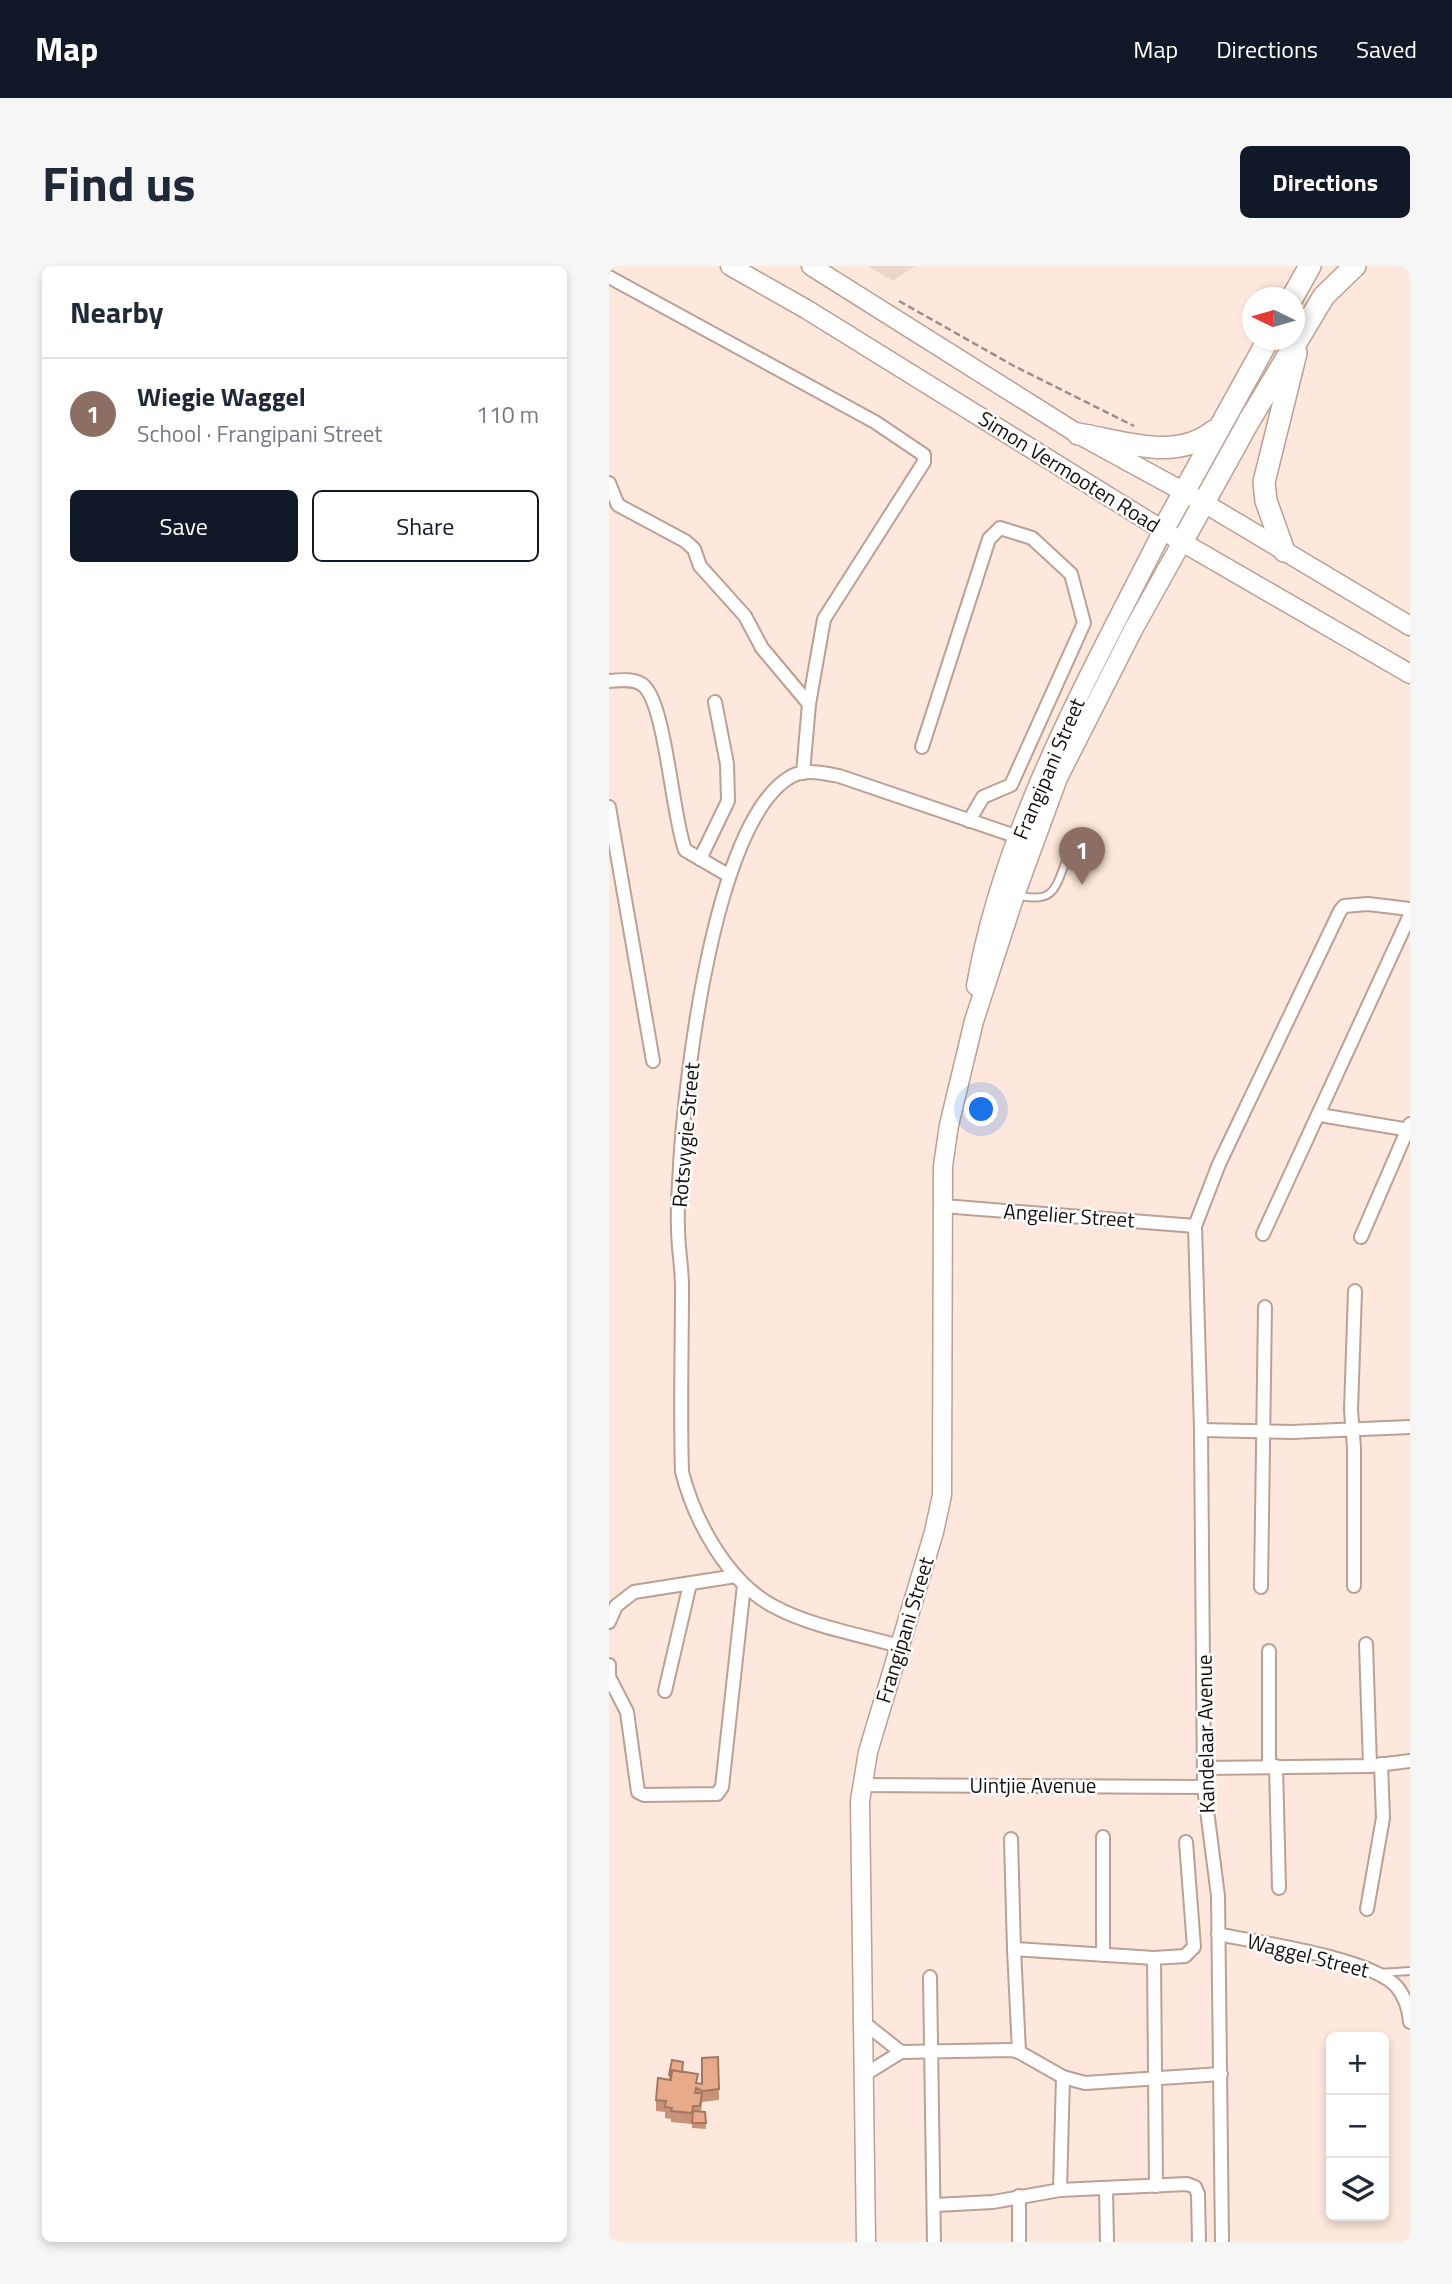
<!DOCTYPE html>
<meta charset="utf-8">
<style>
body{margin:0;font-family:"Titillium Web",sans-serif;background:#f6f6f7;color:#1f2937}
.controls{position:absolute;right:21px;bottom:21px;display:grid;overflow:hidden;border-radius:10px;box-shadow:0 4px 10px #0003}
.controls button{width:63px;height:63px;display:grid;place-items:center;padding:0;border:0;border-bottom:2px solid #e0e1e3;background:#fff;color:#1f2937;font:35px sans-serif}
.compass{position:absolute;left:633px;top:21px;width:63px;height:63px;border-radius:50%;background:#fff;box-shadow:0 4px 10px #0003;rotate:275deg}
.you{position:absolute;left:373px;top:844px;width:24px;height:24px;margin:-18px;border:5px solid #fff;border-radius:50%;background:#1a73e8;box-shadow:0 0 0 10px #1a73e833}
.badge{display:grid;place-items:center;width:46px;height:46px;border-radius:50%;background:#111827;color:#fff;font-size:23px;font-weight:700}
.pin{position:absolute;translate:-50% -58px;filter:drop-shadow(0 2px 4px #0008)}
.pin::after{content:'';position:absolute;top:37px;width:24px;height:21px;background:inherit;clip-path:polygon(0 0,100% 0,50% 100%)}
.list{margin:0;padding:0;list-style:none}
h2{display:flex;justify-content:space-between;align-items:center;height:91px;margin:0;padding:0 28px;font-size:30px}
h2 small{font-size:23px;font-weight:400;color:#747a83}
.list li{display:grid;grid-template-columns:46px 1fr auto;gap:21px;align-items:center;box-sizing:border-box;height:112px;padding:0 28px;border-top:2px solid #e0e1e3}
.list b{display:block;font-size:26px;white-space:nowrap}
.list p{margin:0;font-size:23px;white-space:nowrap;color:#747a83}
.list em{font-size:23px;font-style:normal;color:#747a83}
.actions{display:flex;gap:14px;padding:21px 28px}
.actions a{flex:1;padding:16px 0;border:2px solid #111827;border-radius:10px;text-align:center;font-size:24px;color:#111827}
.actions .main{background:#111827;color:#fff}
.icon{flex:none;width:38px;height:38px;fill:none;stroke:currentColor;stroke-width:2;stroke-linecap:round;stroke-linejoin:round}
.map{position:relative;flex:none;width:801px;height:1976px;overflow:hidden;border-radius:10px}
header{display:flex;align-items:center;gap:42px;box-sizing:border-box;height:98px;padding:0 35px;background:#111827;color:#fff}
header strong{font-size:33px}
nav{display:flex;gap:38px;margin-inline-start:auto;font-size:24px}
.intro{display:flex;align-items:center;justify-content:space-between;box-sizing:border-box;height:168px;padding:0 42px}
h1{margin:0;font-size:49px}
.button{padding:18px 32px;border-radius:10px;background:#111827;color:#fff;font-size:24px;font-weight:700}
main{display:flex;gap:42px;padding:0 42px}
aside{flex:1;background:#fff;border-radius:10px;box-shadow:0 4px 10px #0003}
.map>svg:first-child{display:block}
.education{fill:#ecd5ca}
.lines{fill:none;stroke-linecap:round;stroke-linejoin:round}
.lane-casing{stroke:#bba093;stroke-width:10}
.street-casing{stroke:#bba093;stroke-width:16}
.secondary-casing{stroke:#bba093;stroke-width:21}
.highway-casing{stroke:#bba093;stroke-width:24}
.path{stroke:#9f8e85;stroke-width:2.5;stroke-dasharray:7 3.5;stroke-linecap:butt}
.lane{stroke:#fff;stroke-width:6}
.street{stroke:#fff;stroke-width:12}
.secondary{stroke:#fff;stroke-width:18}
.highway{stroke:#fff;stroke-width:21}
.wall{fill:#c89278}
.building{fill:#e9aa8c;stroke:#a37762;stroke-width:2}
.labels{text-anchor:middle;stroke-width:5;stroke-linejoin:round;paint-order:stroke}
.street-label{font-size:21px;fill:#1a110c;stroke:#fff}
</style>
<header>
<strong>Map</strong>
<nav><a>Map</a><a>Directions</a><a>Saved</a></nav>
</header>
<div class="intro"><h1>Find us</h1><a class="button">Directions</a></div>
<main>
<aside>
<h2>Nearby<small></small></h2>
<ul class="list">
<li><span class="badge" style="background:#8d6e63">1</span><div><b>Wiegie Waggel</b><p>School · Frangipani Street</p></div><em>110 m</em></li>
</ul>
<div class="actions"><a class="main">Save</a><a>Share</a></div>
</aside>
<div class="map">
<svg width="801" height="1976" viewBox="0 0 801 1976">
<rect width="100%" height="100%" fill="#fee7dc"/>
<path class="education" d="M259,0H306L284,15Z"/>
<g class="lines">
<defs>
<g id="lane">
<path d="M408,629C448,639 446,620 460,588"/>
<path d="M770,1707L801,1705"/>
</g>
<g id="street">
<path d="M0,11L266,156L315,189V196L215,353L200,438L194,507"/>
<path d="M0,217L9,239L76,275L85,283L91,300L136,350L153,382L200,438"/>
<path d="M0,415C11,414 28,412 36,421C57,444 63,548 76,584L119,609"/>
<path d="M313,481L380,273L391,262L423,272L462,308L475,357L402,519L374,531L360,555"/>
<path d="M0,541L44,795"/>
<path d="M91,593L119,535L118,498L106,436"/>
<path d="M711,849L801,864"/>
<path d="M334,940L586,960"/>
<path d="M654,968L801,649"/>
<path d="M752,971L801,858"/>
<path d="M592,1164L682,1166L801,1161"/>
<path d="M745,1320V1182L742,1144L746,1025"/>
<path d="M652,1321L656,1041"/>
<path d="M0,1356L7,1340L25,1326L127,1310"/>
<path d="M757,1378L761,1500"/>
<path d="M290,1380C252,1369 201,1360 166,1341C119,1317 86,1256 73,1206C71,1144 73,1082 73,1021C73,1001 69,982 69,962C68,941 70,920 71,899C76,814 105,552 183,510C198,503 215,507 230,510L415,573"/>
<path d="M0,1399V1411L18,1446L29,1526L35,1529L108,1528L113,1521L135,1319"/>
<path d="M56,1425L81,1318"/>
<path d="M667,1500L670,1622"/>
<path d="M660,1501V1385"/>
<path d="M595,1502L761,1500L801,1495"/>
<path d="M252,1519L595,1521"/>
<path d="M494,1571V1689"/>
<path d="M402,1573L405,1683L545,1692"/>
<path d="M758,1643L774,1552L772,1498"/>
<path d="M609,1668C650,1677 763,1692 788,1721C796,1731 800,1744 801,1756"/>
<path d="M405,1683L410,1786"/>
<path d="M321,1711L325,1976"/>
<path d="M254,1756L292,1786"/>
<path d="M255,1809L292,1786L402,1784L410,1786L454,1811L476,1817L612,1808"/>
<path d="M547,1920L545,1692L576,1690L585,1681L577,1576"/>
<path d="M497,1922L498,1976"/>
<path d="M451,1924L454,1811"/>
<path d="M410,1930V1976"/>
<path d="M326,1939L384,1936L451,1924L578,1918L586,1921L589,1928L590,1976"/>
<path d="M613,1976L609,1630L595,1521L592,1164L586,960L610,898L731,645L735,640L759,638L801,643"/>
</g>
<g id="secondary">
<path d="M121,0L197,43L573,276L801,408"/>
<path d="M202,0L469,168L595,237L801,360"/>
<path d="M367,720C395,559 481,409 554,264"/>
<path d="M257,1976L251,1535L259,1486L325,1266L333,1229L334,900L340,859L365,755L406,629L449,512L524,364L573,276"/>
</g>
<g id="highway">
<path d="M683,32L701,0"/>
<path d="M469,168C514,175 566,196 605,165"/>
<path d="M554,264L659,74"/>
<path d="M573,276L640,155L715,30L746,0"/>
<path d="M675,285L657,235L655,216L687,87"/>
</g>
</defs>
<use href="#lane" class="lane-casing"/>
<use href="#street" class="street-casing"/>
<use href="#secondary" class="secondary-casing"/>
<use href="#highway" class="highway-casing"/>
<path class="path" d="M290,35L405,100L525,160"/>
<use href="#lane" class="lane"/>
<use href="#street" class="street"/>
<use href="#secondary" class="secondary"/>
<use href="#highway" class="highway"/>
</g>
<path class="wall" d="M109,1791L110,1834L93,1836L92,1846H96L97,1863L83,1862V1858L62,1856V1853L56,1852V1846L47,1845V1834L60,1814V1809L74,1806L89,1817L93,1818Z"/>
<g class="building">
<path d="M109,1791L110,1823L94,1825L87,1822L86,1827H93L91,1840H84L83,1847L62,1845L63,1842L56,1841L57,1835L47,1834L49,1812L62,1814L63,1804L89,1808L87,1817L93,1818V1792Z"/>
<path d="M63,1794L74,1796L73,1806L63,1804L62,1810L60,1809Z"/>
<path d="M84,1845L96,1846L97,1857H83Z"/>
</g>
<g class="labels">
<g class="street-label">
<text transform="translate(460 206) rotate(32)" y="7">Simon Vermooten Road</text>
<text transform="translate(440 503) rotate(-67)" y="7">Frangipani Street</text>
<text transform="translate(77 869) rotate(-85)" y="7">Rotsvygie Street</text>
<text transform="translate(460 950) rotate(4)" y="7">Angelier Street</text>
<text transform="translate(296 1364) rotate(-73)" y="7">Frangipani Street</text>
<text transform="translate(597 1468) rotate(-91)" y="7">Kandelaar Avenue</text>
<text x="424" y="1527">Uintjie Avenue</text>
<text transform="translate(699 1690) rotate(14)" y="7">Waggel Street</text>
</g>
</g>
</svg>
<div class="controls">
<button>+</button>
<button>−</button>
<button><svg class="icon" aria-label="layers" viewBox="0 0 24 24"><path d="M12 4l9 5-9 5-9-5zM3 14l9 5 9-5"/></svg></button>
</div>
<svg class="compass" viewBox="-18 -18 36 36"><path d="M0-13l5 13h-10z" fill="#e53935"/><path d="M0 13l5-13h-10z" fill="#747a83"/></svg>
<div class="you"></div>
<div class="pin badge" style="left:473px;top:619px;background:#8d6e63">1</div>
</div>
</main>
